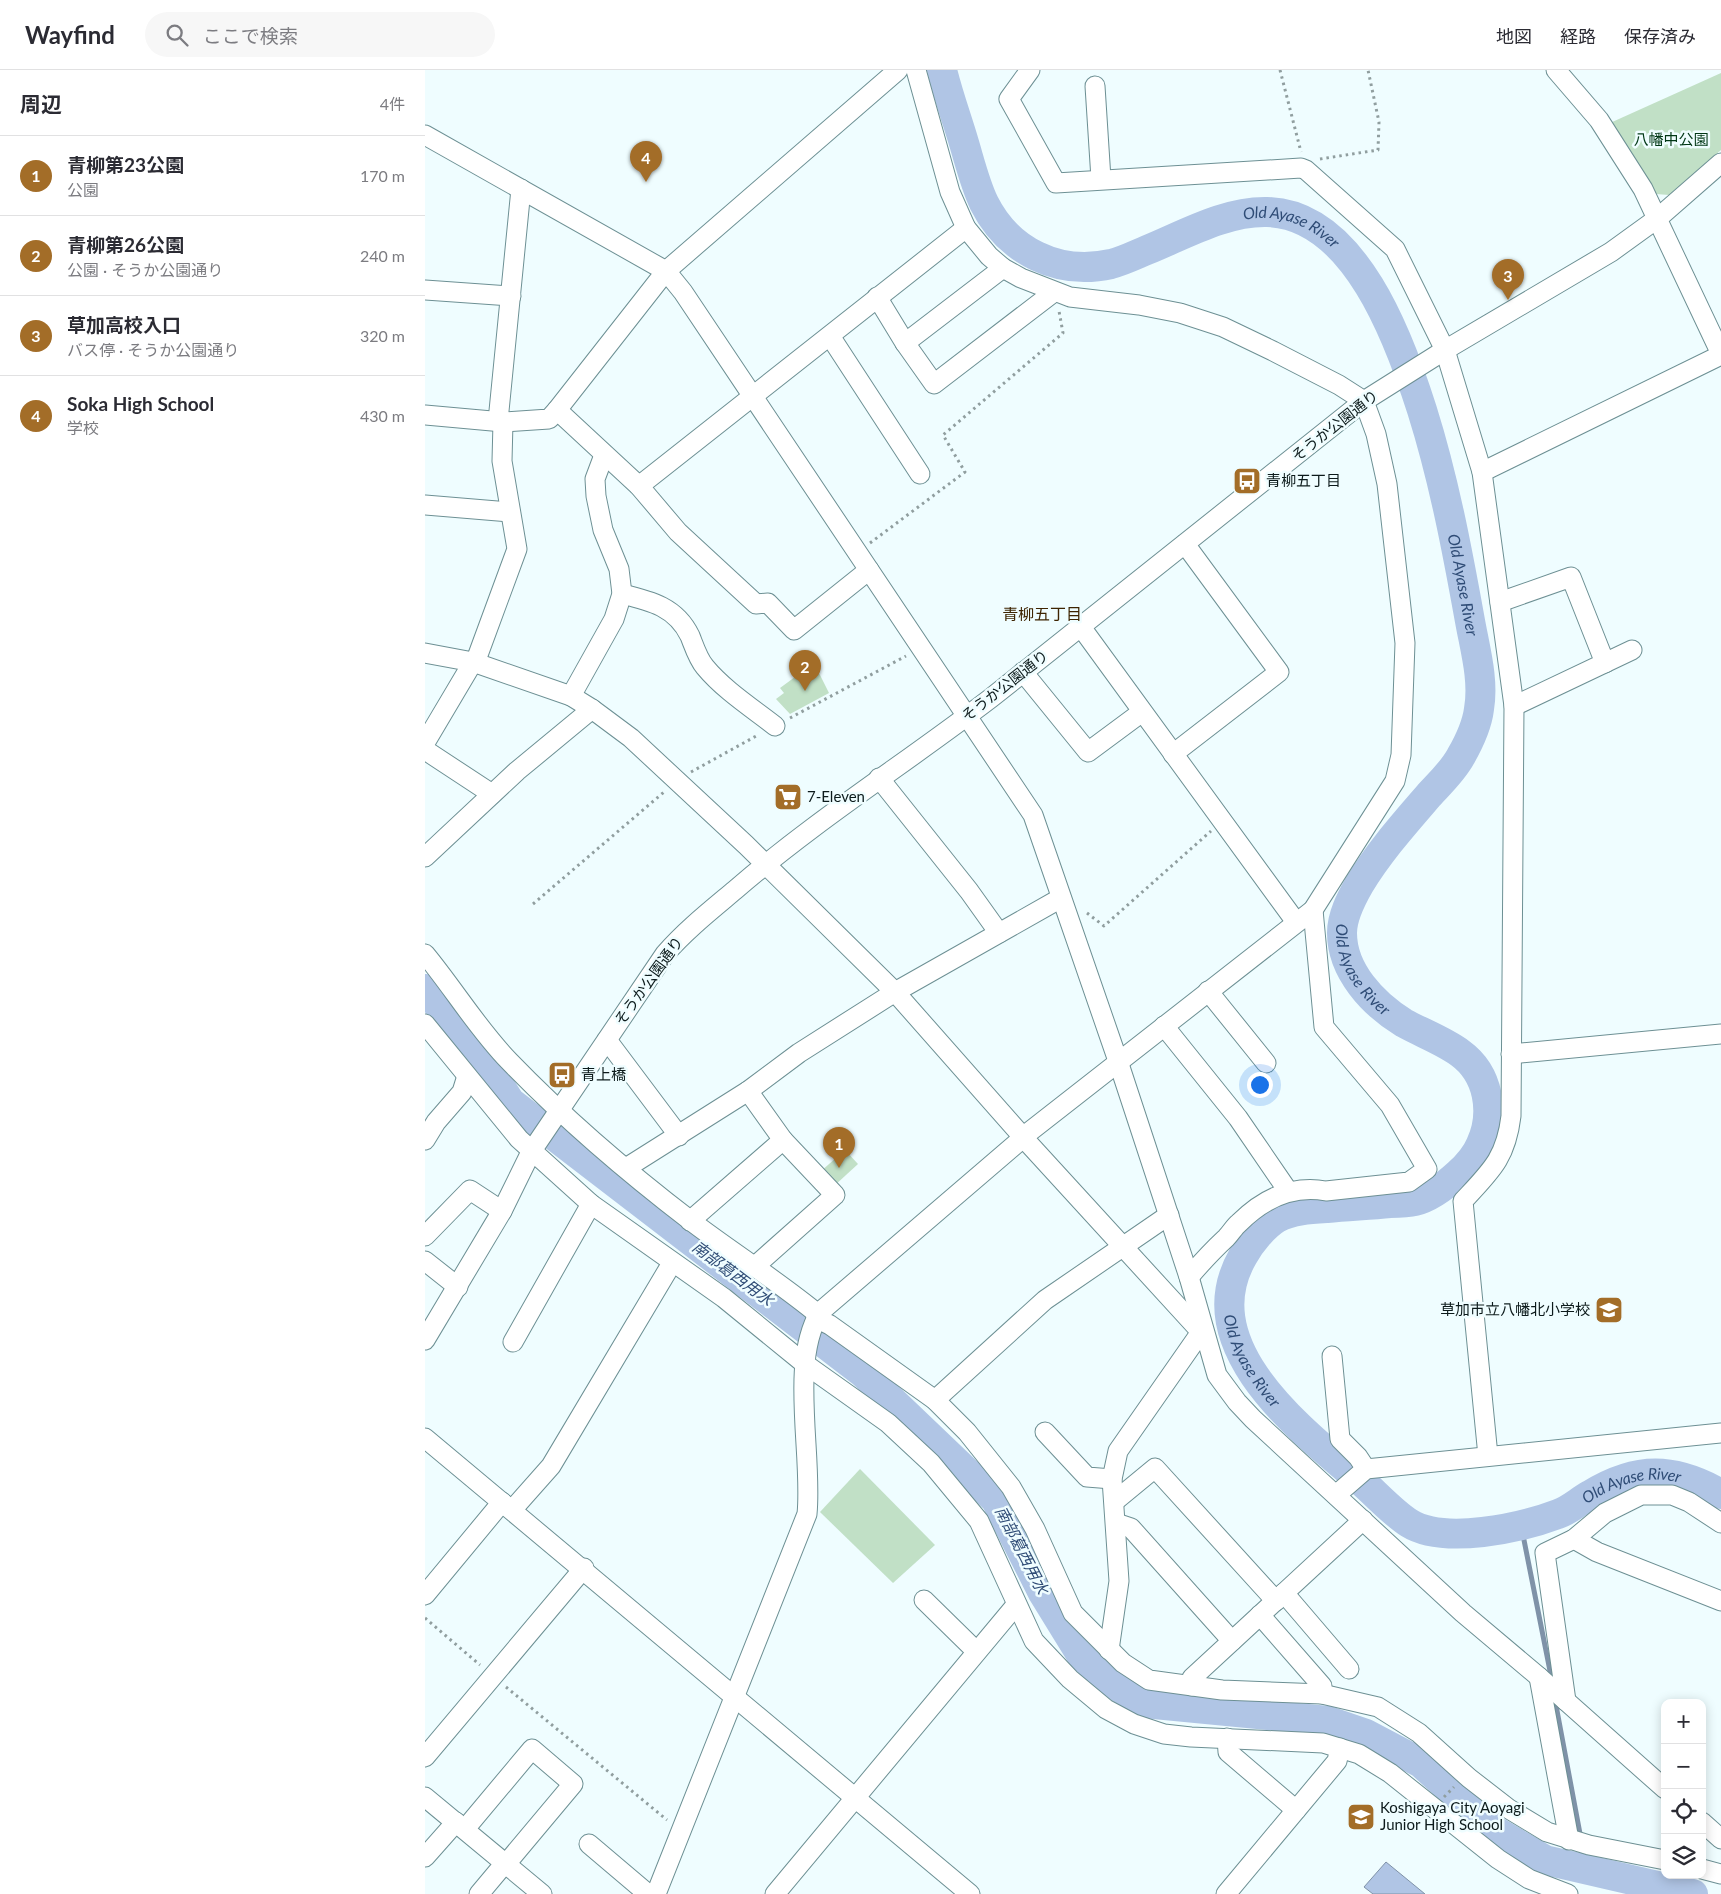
<!DOCTYPE html>
<html lang="ja">
<meta charset="utf-8">
<style>
body{margin:0;font-family:Lato,"Noto Sans JP",sans-serif;background:#f7f7f7;color:#2b2b33}
.controls{position:absolute;right:15px;bottom:15px;display:grid;overflow:hidden;border-radius:10px;box-shadow:0 2px 12px #0003}
.controls button{width:45px;height:45px;display:grid;place-items:center;padding:0;border:0;border-bottom:1px solid #e1e1e2;background:#fff;color:#2b2b33;font:25px sans-serif}
.you{position:absolute;left:834px;top:1014px;width:18px;height:18px;margin:-12px;border:4px solid #fff;border-radius:50%;background:#1a73e8;box-shadow:0 0 0 8px #1a73e833}
.badge{display:grid;place-items:center;width:32px;height:32px;border-radius:50%;background:#a36d28;color:#fff;font-size:16px;font-weight:700}
.pin{position:absolute;translate:-50% -41px;filter:drop-shadow(0 1px 2px #0008)}
.pin::after{content:'';position:absolute;top:26px;width:18px;height:15px;background:inherit;clip-path:polygon(0 0,100% 0,50% 100%)}
.list{margin:0;padding:0;list-style:none}
h2{display:flex;justify-content:space-between;align-items:center;height:65px;margin:0;padding:0 20px;font-size:21px}
h2 small{font-size:16px;font-weight:400;color:#7c7c81}
.list li{display:grid;grid-template-columns:32px 1fr auto;gap:15px;align-items:center;box-sizing:border-box;height:80px;padding:0 20px;border-top:1px solid #e1e1e2}
.list b{display:block;font-size:19px;white-space:nowrap}
.list p{margin:0;font-size:16px;white-space:nowrap;color:#7c7c81}
.list em{font-size:16px;font-style:normal;color:#7c7c81}
.icon{flex:none;width:28px;height:28px;fill:none;stroke:currentColor;stroke-width:2;stroke-linecap:round;stroke-linejoin:round}
.map{position:relative;flex:none;width:1296px;height:1824px;overflow:hidden}
header{display:flex;align-items:center;gap:30px;box-sizing:border-box;height:70px;padding:0 25px;background:#fff;border-bottom:1px solid #e1e1e2}
header strong{font-size:24px}
nav{display:flex;gap:28px;margin-inline-start:auto;font-size:18px}
.search{width:350px;height:45px;background:#f7f7f7;display:flex;align-items:center;gap:12px;box-sizing:border-box;padding:0 18px;border-radius:28px;color:#7c7c81;font-size:19px}
main{display:flex}
aside{flex:1;background:#fff}
.map>svg:first-child{display:block}
.green{fill:#c1e0c6}
.water{fill:#b0c5e5;stroke:#7f92a8}
.lines{fill:none;stroke-linecap:round;stroke-linejoin:round}
.stream{stroke:#7f92a8;stroke-width:5}
.river{stroke:#b0c5e5;stroke-width:30}
.minor-casing{stroke:#6d9094;stroke-width:21}
.path{stroke:#909e9f;stroke-width:3;stroke-dasharray:2.5 4;stroke-linecap:butt}
.minor{stroke:#fff;stroke-width:19}
.labels{text-anchor:middle;stroke-width:5;stroke-linejoin:round;paint-order:stroke}
.park-label{font-size:15px;fill:#013715;stroke:#effdff}
.street-label{font-size:15px;fill:#0c1a1b;stroke:#effdff}
.poi-label{font-size:15px;fill:#0c1a1b;stroke:#effdff;text-anchor:start}
.water-label{font-size:16px;font-style:italic;fill:#2f4c76;stroke:#effdff}
.neighbourhood-label{font-size:16px;fill:#3e2402;stroke:#effdff}
</style>
<header>
<strong>Wayfind</strong>
<div class="search"><svg class="icon" aria-label="search" viewBox="0 0 24 24"><circle cx="10" cy="10" r="6"/><path d="M15 15l6 6"/></svg>ここで検索</div>
<nav><a>地図</a><a>経路</a><a>保存済み</a></nav>
</header>
<main>
<aside>
<h2>周辺<small>4件</small></h2>
<ul class="list">
<li><span class="badge">1</span><div><b>青柳第23公園</b><p>公園</p></div><em>170 m</em></li>
<li><span class="badge">2</span><div><b>青柳第26公園</b><p>公園 · そうか公園通り</p></div><em>240 m</em></li>
<li><span class="badge">3</span><div><b>草加高校入口</b><p>バス停 · そうか公園通り</p></div><em>320 m</em></li>
<li><span class="badge">4</span><div><b>Soka High School</b><p>学校</p></div><em>430 m</em></li>
</ul>
</aside>
<div class="map">
<svg width="1296" height="1824" viewBox="0 0 1296 1824">
<rect width="100%" height="100%" fill="#effdff"/>
<g class="green">
<path d="M1296,3V80L1244,125L1231,124L1185,53Z"/>
<path d="M389,593L404,623L365,644L351,629L359,623L355,618Z"/>
<path d="M420,1080L433,1094L409,1116L395,1102Z"/>
<path d="M435,1399L510,1475L468,1513L395,1442Z"/>
</g>
<path class="water" d="M961,1792L1000,1824H948L939,1817Z"/>
<g class="lines">
<g class="stream">
<path d="M1096,1455L1127,1611"/>
<path d="M1130,1630L1156,1769"/>
<path d="M1156,1777L1157,1800"/>
</g>
<g class="river">
<path id="s1" d="M517,0C523,25 532,49 539,73C545,93 550,114 559,133C583,181 633,206 686,194C698,191 710,185 722,180C759,165 800,141 842,142C930,144 975,271 997,340C1019,410 1032,479 1045,551C1050,579 1059,610 1054,639C1052,655 1044,672 1036,686C1028,701 1015,713 1004,725C979,754 954,782 934,815C926,829 917,846 917,863C917,901 948,934 979,953C997,963 1019,971 1035,983C1064,1004 1070,1043 1056,1074C1051,1086 1042,1096 1033,1104C1021,1115 1006,1127 990,1131C982,1133 973,1133 965,1133C944,1135 923,1136 902,1138C885,1139 867,1140 852,1148C839,1156 826,1172 818,1186C766,1276 875,1359 936,1411C951,1424 968,1443 984,1453C1019,1475 1096,1458 1133,1444C1145,1440 1154,1431 1165,1425C1212,1396 1249,1397 1296,1424"/>
<path d="M0,919L55,984L85,1032L437,1302L571,1430L618,1523L658,1588L675,1605L719,1633L903,1651L941,1664L996,1693L1072,1762L1120,1790L1268,1824"/>
</g>
<defs>
<g id="minor">
<path d="M491,0L525,122L541,158L564,186L578,198L596,208L645,227L714,235L755,243L798,257L848,281L914,315L939,331L951,364L962,414L980,573L976,685L970,711L888,840L599,1066"/>
<path d="M605,0L584,29L631,113L876,98L881,100L970,179L1020,280L1057,402L1089,636L1086,1046C1081,1088 1066,1101 1038,1131L1063,1386"/>
<path d="M1131,0L1174,50L1218,119L1296,284"/>
<path d="M670,16L676,109"/>
<path d="M0,65L241,201L258,222L608,745L693,991L764,1207L792,1305L812,1332L828,1349L1038,1543L1114,1607L1240,1719"/>
<path d="M0,220L86,226"/>
<path d="M452,227L480,273L509,314L629,222"/>
<path d="M405,266L495,404"/>
<path d="M480,273L578,198"/>
<path d="M132,340L241,201L473,0"/>
<path d="M0,345L78,352L124,349L132,340L214,416L253,462L331,534L343,533L369,560L444,500"/>
<path d="M73,351L96,119"/>
<path d="M1057,402L1296,285"/>
<path d="M214,416L541,158"/>
<path d="M0,435L85,442"/>
<path d="M197,524C226,531 251,537 265,566C269,576 273,589 280,597C299,620 327,638 350,656"/>
<path d="M1075,532L1146,507L1180,593"/>
<path d="M656,557L871,852"/>
<path d="M0,583L48,592L146,626L167,639L206,668L321,775L470,922L605,1075L777,1263"/>
<path d="M50,593L92,479L77,391L78,352"/>
<path d="M598,602L663,682L717,642"/>
<path d="M146,626L189,549L197,524L194,499L178,460L171,426L170,409L179,385"/>
<path d="M1089,636L1207,580"/>
<path d="M0,673L48,592"/>
<path d="M0,680L67,724"/>
<path d="M748,684L854,602L760,474"/>
<path d="M454,708L544,821L574,863"/>
<path d="M0,787L92,701L167,639"/>
<path d="M0,884C29,919 52,958 84,991C140,1049 202,1102 266,1151C308,1183 353,1211 394,1245"/>
<path d="M783,921L841,993"/>
<path d="M0,954L94,1069L166,1134L299,1228L380,1294L463,1353L506,1393L554,1451L609,1571L645,1609L681,1639L709,1654L739,1664L766,1667L898,1673L934,1684L965,1703L1073,1789L1104,1809L1143,1824"/>
<path d="M739,956L813,1048L863,1121"/>
<path d="M182,970L254,1066"/>
<path d="M1086,984L1296,964"/>
<path d="M323,1021L358,1070L410,1125L329,1197"/>
<path d="M0,1070L11,1052L37,1022L42,1006"/>
<path d="M201,1098L323,1021L374,983L470,922L636,828"/>
<path d="M265,1151L358,1070"/>
<path d="M0,1166L45,1120L77,1141"/>
<path d="M0,1191L33,1217"/>
<path d="M764,1207C776,1193 788,1180 801,1168C806,1163 809,1157 814,1153C838,1129 867,1115 901,1121L984,1112L1002,1099L965,1035L899,957L888,840"/>
<path d="M391,1248L405,1255L510,1330L542,1362L586,1417L610,1459L648,1543L698,1593L724,1610L797,1620L897,1624L953,1637L994,1663L1044,1708L1084,1739L1122,1762L1164,1775L1240,1790"/>
<path d="M0,1270L77,1141L106,1082L240,884C261,860 285,841 310,820C391,750 481,693 566,628L939,331L1020,280L1186,182L1233,148L1296,93"/>
<path d="M88,1272L166,1134"/>
<path d="M907,1286L915,1369L933,1387L941,1399"/>
<path d="M510,1330L620,1230L744,1145"/>
<path d="M620,1362L662,1407L687,1409"/>
<path d="M0,1368L545,1824"/>
<path d="M911,1425L941,1399L1296,1363"/>
<path d="M690,1431L730,1398L851,1531"/>
<path d="M87,1440L126,1396L247,1193"/>
<path d="M691,1453L706,1458L807,1571"/>
<path d="M1149,1469L1172,1482L1296,1531"/>
<path d="M859,1523L924,1599"/>
<path d="M0,1525L77,1432"/>
<path d="M499,1530L551,1581"/>
<path d="M835,1545L897,1616V1624"/>
<path d="M684,1580L694,1511L687,1409L693,1381L776,1262"/>
<path d="M1114,1607L1144,1770"/>
<path d="M767,1616V1608L938,1450"/>
<path d="M1141,1631L1120,1483L1149,1469L1180,1443L1216,1425H1247L1264,1432L1296,1453"/>
<path d="M802,1668L803,1682L871,1740"/>
<path d="M0,1687L159,1498"/>
<path d="M0,1727L117,1824"/>
<path d="M1277,1752L1296,1769"/>
<path d="M40,1759L107,1679L148,1714L81,1794"/>
<path d="M164,1774L223,1824"/>
<path d="M0,1787L31,1752"/>
<path d="M1277,1799L1296,1804"/>
<path d="M54,1824L80,1793"/>
<path d="M231,1824L382,1444C388,1385 364,1292 395,1242L599,1067"/>
<path d="M350,1824L591,1535"/>
<path d="M801,1824L912,1691L915,1678"/>
</g>
</defs>
<use href="#minor" class="minor-casing"/>
<g class="path">
<path d="M855,0L876,82"/>
<path d="M895,89L953,80L954,52L943,0"/>
<path d="M445,473L540,402L518,365L638,263L634,241"/>
<path d="M365,648L481,586"/>
<path d="M266,702L333,665"/>
<path d="M108,834L239,722"/>
<path d="M662,843L679,856L786,761"/>
<path d="M0,1548L55,1595"/>
<path d="M81,1617L242,1750"/>
<path d="M1019,1727L1029,1717"/>
</g>
<use href="#minor" class="minor"/>
</g>
<defs>
<symbol id="bus-square" viewBox="-11 -11 22 22"><rect x="-9" y="-9" width="18" height="18" rx="4" fill="#a36d28" stroke="#effdff"/><path d="M-5-6H5V4H4V6H2V4H-2V6H-4V4H-5ZM-3.5-4V0h7V-4ZM-3.5 1.2v1.5H-2V1.2ZM2 1.2v1.5H3.5V1.2Z" fill="#fff"/></symbol>
<symbol id="supermarket-square" viewBox="-11 -11 22 22"><rect x="-9" y="-9" width="18" height="18" rx="4" fill="#a36d28" stroke="#effdff"/><path d="M-6-5.5h2.5l.6 2H6L4.5 2H-2.5L-4.4-4H-6ZM-1.5 3.2a1.3 1.3 0 1 0 .1 0ZM3 3.2a1.3 1.3 0 1 0 .1 0Z" fill="#fff"/></symbol>
<symbol id="school-square" viewBox="-11 -11 22 22"><rect x="-9" y="-9" width="18" height="18" rx="4" fill="#a36d28" stroke="#effdff"/><path d="M0-5L7-2L0 1L-7-2ZM-4 1L0 2.5L4 1V4Q0 6-4 4Z" fill="#fff"/></symbol>
</defs>
<g fill-rule="evenodd">
<use href="#bus-square" x="806" y="395" width="32" height="32"/>
<use href="#supermarket-square" x="347" y="711" width="32" height="32"/>
<use href="#bus-square" x="121" y="989" width="32" height="32"/>
<use href="#school-square" x="1168" y="1224" width="32" height="32"/>
<use href="#school-square" x="920" y="1731" width="32" height="32"/>
</g>
<g class="labels">
<g class="park-label">
<text x="1246" y="75">八幡中公園</text>
</g>
<g class="street-label">
<text transform="translate(910 356) rotate(-38)" y="5">そうか公園通り</text>
<text transform="translate(580 616) rotate(-38)" y="5">そうか公園通り</text>
<text transform="translate(224 911) rotate(-54)" y="5">そうか公園通り</text>
</g>
<g class="poi-label">
<text x="841" y="416">青柳五丁目</text>
<text x="382" y="732">7-Eleven</text>
<text x="156" y="1010">青上橋</text>
<text x="1165" y="1245" text-anchor="end">草加市立八幡北小学校</text>
<text x="955" y="1743">Koshigaya City Aoyagi<tspan x="955" dy="17">Junior High School</tspan></text>
</g>
<g class="water-label">
<text dy="6" stroke="none"><textPath href="#s1" startOffset="485">Old Ayase River</textPath></text>
<text dy="6" stroke="none"><textPath href="#s1" startOffset="904">Old Ayase River</textPath></text>
<text dy="6" stroke="none"><textPath href="#s1" startOffset="1339">Old Ayase River</textPath></text>
<text transform="translate(308 1203) rotate(37)" y="6">南部葛西用水</text>
<text dy="6" stroke="none"><textPath href="#s1" startOffset="1968">Old Ayase River</textPath></text>
<text dy="6" stroke="none"><textPath href="#s1" startOffset="2431">Old Ayase River</textPath></text>
<text transform="translate(597 1480) rotate(63)" y="6">南部葛西用水</text>
</g>
<g class="neighbourhood-label">
<text x="617" y="550">青柳五丁目</text>
</g>
</g>
</svg>
<div class="controls">
<button>+</button>
<button>−</button>
<button><svg class="icon" aria-label="locate" viewBox="0 0 24 24"><circle cx="12" cy="12" r="6"/><path d="M12 2v4M12 18v4M2 12h4M18 12h4"/></svg></button>
<button><svg class="icon" aria-label="layers" viewBox="0 0 24 24"><path d="M12 4l9 5-9 5-9-5zM3 14l9 5 9-5"/></svg></button>
</div>
<div class="you"></div>
<div class="pin badge" style="left:414px;top:1098px">1</div>
<div class="pin badge" style="left:380px;top:621px">2</div>
<div class="pin badge" style="left:1083px;top:230px">3</div>
<div class="pin badge" style="left:221px;top:112px">4</div>
</div>
</main>
